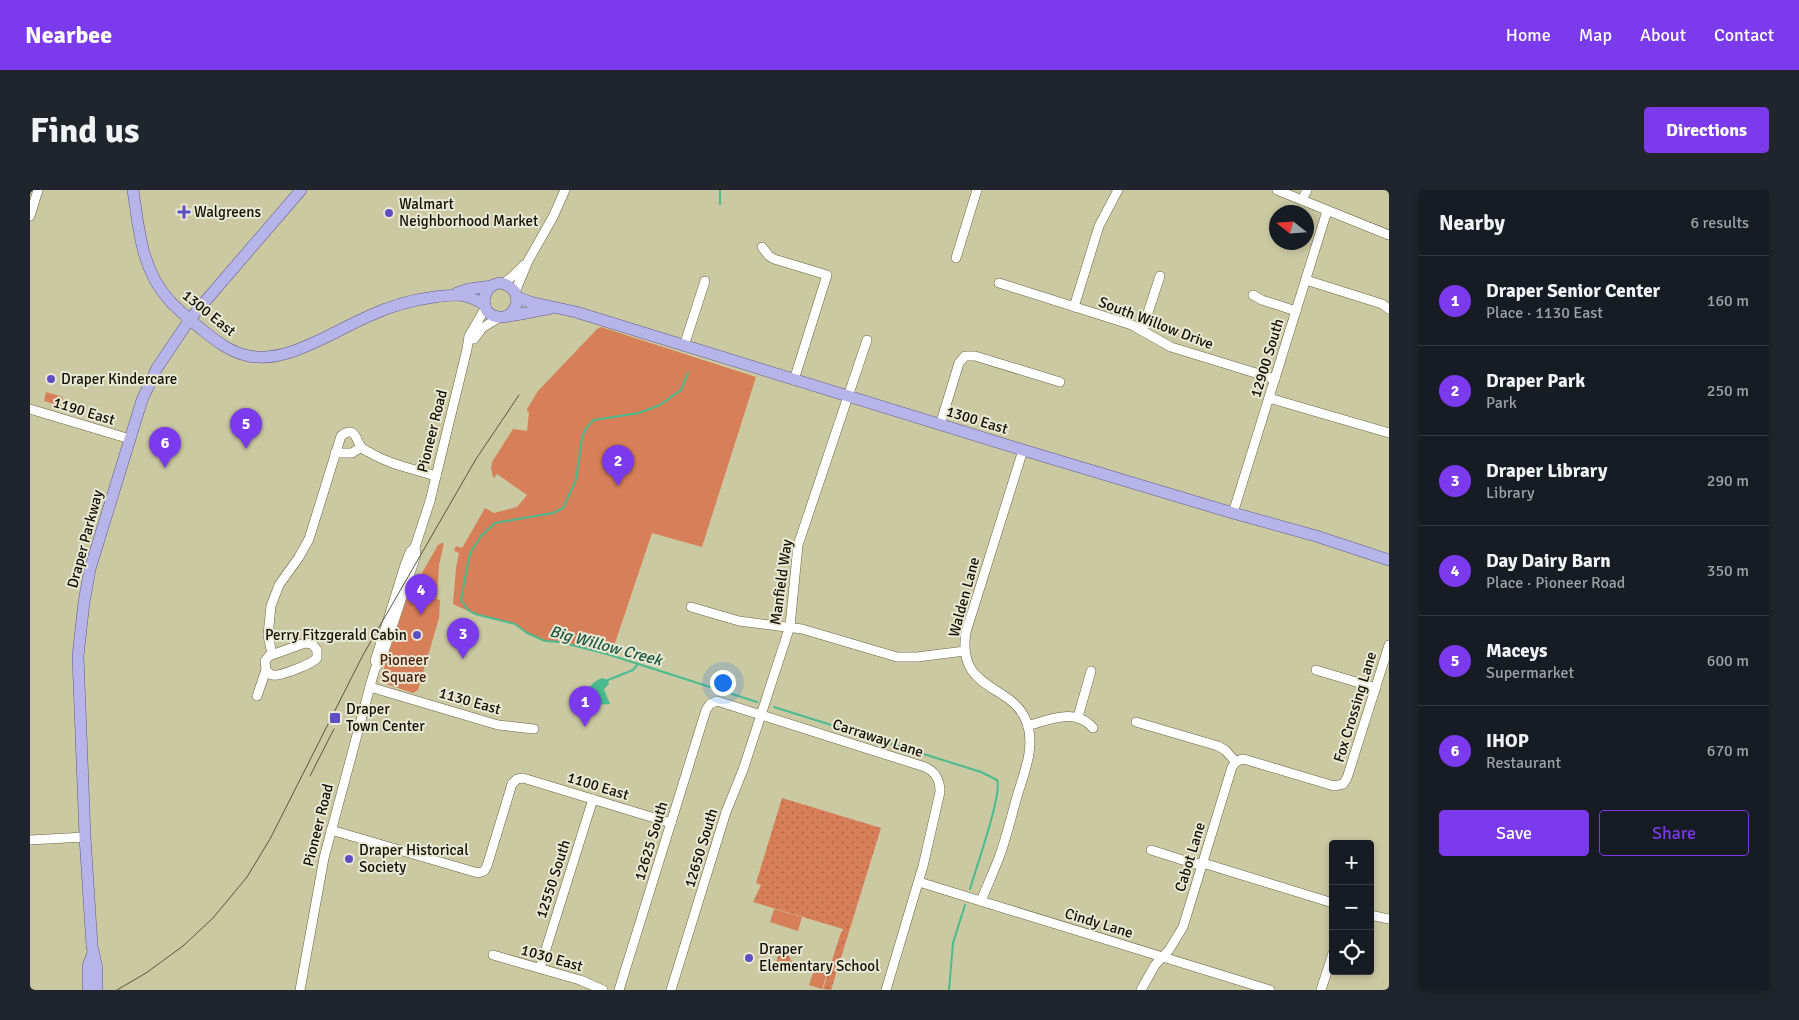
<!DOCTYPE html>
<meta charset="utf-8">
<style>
body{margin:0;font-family:Signika,sans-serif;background:#20242c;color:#f1f3f6}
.controls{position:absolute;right:15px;bottom:15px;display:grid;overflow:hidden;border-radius:5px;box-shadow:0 2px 8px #0003}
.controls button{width:45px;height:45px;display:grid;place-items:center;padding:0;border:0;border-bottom:1px solid #363941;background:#171b24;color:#f1f3f6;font:25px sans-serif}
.compass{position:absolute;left:1239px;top:15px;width:45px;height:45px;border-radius:50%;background:#171b24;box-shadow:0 2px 8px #0003;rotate:287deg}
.you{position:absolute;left:692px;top:492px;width:18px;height:18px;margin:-12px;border:4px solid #fff;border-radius:50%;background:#1a73e8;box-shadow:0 0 0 8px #1a73e833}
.badge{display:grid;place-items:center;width:32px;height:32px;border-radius:50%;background:#7c3aed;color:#fff;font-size:16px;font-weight:700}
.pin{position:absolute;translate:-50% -41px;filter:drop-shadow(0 1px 2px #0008)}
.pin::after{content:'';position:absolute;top:26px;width:18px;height:15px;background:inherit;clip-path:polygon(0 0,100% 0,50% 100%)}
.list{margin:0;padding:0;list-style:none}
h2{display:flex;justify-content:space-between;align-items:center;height:65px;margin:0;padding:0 20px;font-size:21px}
h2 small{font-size:16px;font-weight:400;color:#9ea1a6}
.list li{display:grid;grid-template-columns:32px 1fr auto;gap:15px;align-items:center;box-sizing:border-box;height:90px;padding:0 20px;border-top:1px solid #363941}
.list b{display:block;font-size:19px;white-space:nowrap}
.list p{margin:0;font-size:16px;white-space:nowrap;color:#9ea1a6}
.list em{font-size:16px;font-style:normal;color:#9ea1a6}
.actions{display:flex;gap:10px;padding:15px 20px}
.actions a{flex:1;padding:11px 0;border:1px solid #7c3aed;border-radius:5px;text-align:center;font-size:18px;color:#7c3aed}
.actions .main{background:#7c3aed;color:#fff}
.icon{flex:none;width:28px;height:28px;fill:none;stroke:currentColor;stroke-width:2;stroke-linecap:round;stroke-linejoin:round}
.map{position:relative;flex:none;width:1359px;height:800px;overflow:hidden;border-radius:5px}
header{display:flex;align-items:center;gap:30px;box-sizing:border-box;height:70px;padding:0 25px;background:#7c3aed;color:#fff}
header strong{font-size:24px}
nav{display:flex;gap:28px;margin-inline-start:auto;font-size:18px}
.intro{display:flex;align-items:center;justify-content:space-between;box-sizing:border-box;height:120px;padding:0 30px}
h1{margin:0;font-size:35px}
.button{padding:12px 22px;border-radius:5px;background:#7c3aed;color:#fff;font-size:18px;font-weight:700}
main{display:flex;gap:30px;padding:0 30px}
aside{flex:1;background:#171b24;border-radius:5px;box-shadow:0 2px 8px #0003}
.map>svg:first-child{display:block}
.grass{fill:url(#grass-dots)}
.green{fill:#d77f58}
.water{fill:#4abb8f}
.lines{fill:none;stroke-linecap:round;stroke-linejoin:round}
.stream{stroke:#4abb8f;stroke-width:2}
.minor-casing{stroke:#676441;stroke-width:10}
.major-casing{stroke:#5d5a8e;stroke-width:12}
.minor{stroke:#fff;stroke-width:9}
.major{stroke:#b6b4e8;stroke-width:11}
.tram{stroke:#57553f;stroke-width:1}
.poi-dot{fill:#5e4ec6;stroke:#e9e8d5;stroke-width:2}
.labels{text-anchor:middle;stroke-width:4;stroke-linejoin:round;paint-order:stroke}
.poi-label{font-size:15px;fill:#121104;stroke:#e9e8d5;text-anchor:start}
.street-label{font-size:15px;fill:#121104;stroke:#e9e8d5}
.park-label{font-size:15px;fill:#4b200a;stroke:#e9e8d5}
.water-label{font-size:16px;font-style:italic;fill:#1c5841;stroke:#e9e8d5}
</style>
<header>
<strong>Nearbee</strong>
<nav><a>Home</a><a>Map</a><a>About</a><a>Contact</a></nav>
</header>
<div class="intro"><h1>Find us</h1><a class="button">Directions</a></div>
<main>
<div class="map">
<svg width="1359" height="800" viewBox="0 0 1359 800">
<defs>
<pattern id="grass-dots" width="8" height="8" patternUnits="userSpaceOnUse" patternTransform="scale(1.25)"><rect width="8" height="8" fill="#d77f58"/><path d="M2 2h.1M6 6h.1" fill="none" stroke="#ad6747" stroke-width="1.8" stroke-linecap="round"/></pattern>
</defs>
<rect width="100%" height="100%" fill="#cbc9a2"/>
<g class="grass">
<path d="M752,608L851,638L801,800L793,799L811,742L812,743L813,739L723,712L731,695L726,693Z"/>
<path d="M751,755L753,756L765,777L762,778L746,773Z"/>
</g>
<g class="green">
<path d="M571,137L726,187L672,357L622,343L581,465L531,452L515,451L497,443L485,434L445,424L423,414L426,378L429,363L424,361L426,356L432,358L455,318L464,323L487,317L497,305L467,284L464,288L463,287L461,278L462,272L483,239L497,241L499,222L497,221V219L508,201L567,139Z"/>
<path d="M16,202L33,207L31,216L14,211Z"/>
<path d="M412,353H414L409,375L407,409L410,410L409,428L388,500L383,503L353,493L351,487L376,411L408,355Z"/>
<path d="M744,719L772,727L768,741L740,732Z"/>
<path d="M784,780L797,784L792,799L779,795Z"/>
</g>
<path class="water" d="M572,488L578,490L579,494L574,499L580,514L549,516L548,511H554C555,500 562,492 572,488Z"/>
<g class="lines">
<g class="stream">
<path d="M690,0V14"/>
<path d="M658,183L651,200L630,215L609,223L564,230L557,237L552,247L546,290L533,318L523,323L465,333L451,346L440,363L431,410L438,420L445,424L485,434L497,443L515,451L530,452L577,464L727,512"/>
<path d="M578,490L603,480L608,474"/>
<path d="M744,517L951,582L967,590C973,602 945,681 940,699"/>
<path d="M919,800L923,753L935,715"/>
</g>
<defs>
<g id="minor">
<path d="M1247,0L1359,45"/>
<path d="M1272,10L1277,0"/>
<path d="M0,26L8,0"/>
<path d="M732,57L739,66L744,69L797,85L764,190"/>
<path d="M926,68L947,0"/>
<path d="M1276,90L1352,114L1359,119"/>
<path d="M969,93L1102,135L1141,157L1245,189"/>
<path d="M473,94L484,85L494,75"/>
<path d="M485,102L498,71L523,27L535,0"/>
<path d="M1223,105L1232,110L1266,121"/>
<path d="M1044,117L1069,36L1088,0"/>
<path d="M1112,141L1130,86"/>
<path d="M444,149L452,138L470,127"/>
<path d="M654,156L675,91"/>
<path d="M1239,208L1359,243"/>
<path d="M0,219L100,249"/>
<path d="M910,235L929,173L935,166H945L1030,192"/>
<path d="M305,263H322L331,257"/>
<path d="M1203,323L1297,21"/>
<path d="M661,417L709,431L772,439L867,467H887L935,461"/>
<path d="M242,464L238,445L241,416L249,395L269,367L279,349L311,246C326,234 326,252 332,258C334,260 337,261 339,262C358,274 384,279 406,286"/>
<path d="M345,471L375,375L380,362L385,357L400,311L437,159L439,146L456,117"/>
<path d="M1286,480L1346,498"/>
<path d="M340,497L468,535L504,539"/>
<path d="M227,506L236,480L235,471L239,466L275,453L282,454L287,460V468C282,474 249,487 242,485C239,484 238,482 236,480"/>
<path d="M1048,527L1061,481"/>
<path d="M1106,532L1188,556L1195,560L1206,572"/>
<path d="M998,536C1019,529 1046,518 1063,538"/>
<path d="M1206,572L1212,569L1217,570L1304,596L1313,594L1317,588L1359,455"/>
<path d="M301,640L448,683L454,681L457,676L482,594L487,589L493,588L641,633"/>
<path d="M0,650L55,647"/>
<path d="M1121,660L1165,674L1173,673L1303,713"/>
<path d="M889,692L1240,800"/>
<path d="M951,711C957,696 964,681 970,665C977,645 982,624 988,603C995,581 1005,556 997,533C984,493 926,503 936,442L993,260"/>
<path d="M1340,725L1359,729"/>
<path d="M463,765L550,790L573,800"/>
<path d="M510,778L563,609"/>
<path d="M270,800L294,668L342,489L345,479L351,470L386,365L385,357"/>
<path d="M589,800L676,520L680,514L687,511L895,577C906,582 910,590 910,602L893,676L856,800"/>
<path d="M641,800L696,622L713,580L760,436L768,355L837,150"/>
<path d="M1111,800L1125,775L1139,760L1153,737L1202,577L1206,572"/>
<path d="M1291,800L1303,763"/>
</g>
<g id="major">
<path d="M103,0C109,39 111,79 139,110C148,120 159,129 170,138C185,150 199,162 219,166C257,174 304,141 339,126C360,116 382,110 404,107C426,104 436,103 455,115"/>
<path d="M427,103L439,99L462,96"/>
<path d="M487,107L500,112L546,122L993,260L1203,323L1286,346L1359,370"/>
<path d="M479,125C486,119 489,112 485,102C461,74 439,122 468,127C476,128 508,120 519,119"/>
<path d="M58,800V776L63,763"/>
<path d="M67,800V778L62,756L55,647L48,466L54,412L60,379L112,210L127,178L160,129L271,0"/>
</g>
</defs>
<use href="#minor" class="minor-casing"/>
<use href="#major" class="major-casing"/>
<use href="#minor" class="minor"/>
<use href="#major" class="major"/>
<g class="tram">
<path d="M280,586L304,539"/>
<path d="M87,800L116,783L153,756L183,728L217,687L240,649L333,465L446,269L489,205"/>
</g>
</g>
<g class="poi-dot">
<path d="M151.5 14.5h5v5h5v5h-5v5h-5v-5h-5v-5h5z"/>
<circle cx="359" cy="23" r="5"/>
<circle cx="21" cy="189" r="5"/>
<circle cx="387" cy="445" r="5"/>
<rect x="299" y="522" width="12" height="12" rx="2.5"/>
<circle cx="319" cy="669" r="5"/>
<circle cx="719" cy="768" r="5"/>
</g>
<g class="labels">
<g class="poi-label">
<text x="369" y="19">Walmart<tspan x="369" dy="17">Neighborhood Market</tspan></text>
<text x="164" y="27">Walgreens</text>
<text x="31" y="194">Draper Kindercare</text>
<text x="377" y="450" text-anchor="end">Perry Fitzgerald Cabin</text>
<text x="316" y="524">Draper<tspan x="316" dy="17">Town Center</tspan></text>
<text x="329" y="665">Draper Historical<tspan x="329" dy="17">Society</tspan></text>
<text x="729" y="764">Draper<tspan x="729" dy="17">Elementary School</tspan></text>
</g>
<g class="street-label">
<text transform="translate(179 123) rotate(39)" y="5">1300 East</text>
<text transform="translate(1126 133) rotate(21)" y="5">South Willow Drive</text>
<text transform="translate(1237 168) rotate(-73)" y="5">12900 South</text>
<text transform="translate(54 221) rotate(17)" y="5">1190 East</text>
<text transform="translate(947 230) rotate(17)" y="5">1300 East</text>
<text transform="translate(402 241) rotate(-76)" y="5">Pioneer Road</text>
<text transform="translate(55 349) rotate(-75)" y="5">Draper Parkway</text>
<text transform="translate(751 392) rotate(-82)" y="5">Manfield Way</text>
<text transform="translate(934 407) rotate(-75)" y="5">Walden Lane</text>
<text transform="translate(440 511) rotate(16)" y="5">1130 East</text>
<text transform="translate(1325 517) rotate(-73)" y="5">Fox Crossing Lane</text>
<text transform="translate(848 548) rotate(18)" y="5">Carraway Lane</text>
<text transform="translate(568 596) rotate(17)" y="5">1100 East</text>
<text transform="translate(288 635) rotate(-76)" y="5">Pioneer Road</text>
<text transform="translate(621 651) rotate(-73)" y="5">12625 South</text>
<text transform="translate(671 658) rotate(-73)" y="5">12650 South</text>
<text transform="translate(1160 667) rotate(-73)" y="5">Cabot Lane</text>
<text transform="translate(523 689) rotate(-72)" y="5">12550 South</text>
<text transform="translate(1069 733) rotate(17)" y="5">Cindy Lane</text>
<text transform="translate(522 768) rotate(16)" y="5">1030 East</text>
</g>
<g class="park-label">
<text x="374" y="475">Pioneer<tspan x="374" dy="17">Square</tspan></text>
</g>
<g class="water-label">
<text transform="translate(576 455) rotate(15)" y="6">Big Willow Creek</text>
</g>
</g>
</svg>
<div class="controls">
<button>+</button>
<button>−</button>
<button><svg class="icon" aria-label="locate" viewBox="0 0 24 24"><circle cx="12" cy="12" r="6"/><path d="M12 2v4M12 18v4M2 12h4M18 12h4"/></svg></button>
</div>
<svg class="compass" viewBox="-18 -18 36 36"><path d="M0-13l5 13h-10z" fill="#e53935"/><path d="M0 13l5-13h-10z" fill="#9ea1a6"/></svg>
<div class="you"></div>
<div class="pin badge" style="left:555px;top:537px">1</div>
<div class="pin badge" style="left:588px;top:296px">2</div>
<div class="pin badge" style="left:433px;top:469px">3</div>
<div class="pin badge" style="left:391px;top:425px">4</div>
<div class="pin badge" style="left:216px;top:259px">5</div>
<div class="pin badge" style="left:135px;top:278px">6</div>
</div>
<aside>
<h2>Nearby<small>6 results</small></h2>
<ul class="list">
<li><span class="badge">1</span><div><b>Draper Senior Center</b><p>Place · 1130 East</p></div><em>160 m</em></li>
<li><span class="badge">2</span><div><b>Draper Park</b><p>Park</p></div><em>250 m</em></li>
<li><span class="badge">3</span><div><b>Draper Library</b><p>Library</p></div><em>290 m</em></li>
<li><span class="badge">4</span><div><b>Day Dairy Barn</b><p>Place · Pioneer Road</p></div><em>350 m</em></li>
<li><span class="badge">5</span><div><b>Maceys</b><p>Supermarket</p></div><em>600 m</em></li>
<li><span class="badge">6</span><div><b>IHOP</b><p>Restaurant</p></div><em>670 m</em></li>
</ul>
<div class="actions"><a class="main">Save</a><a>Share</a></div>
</aside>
</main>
